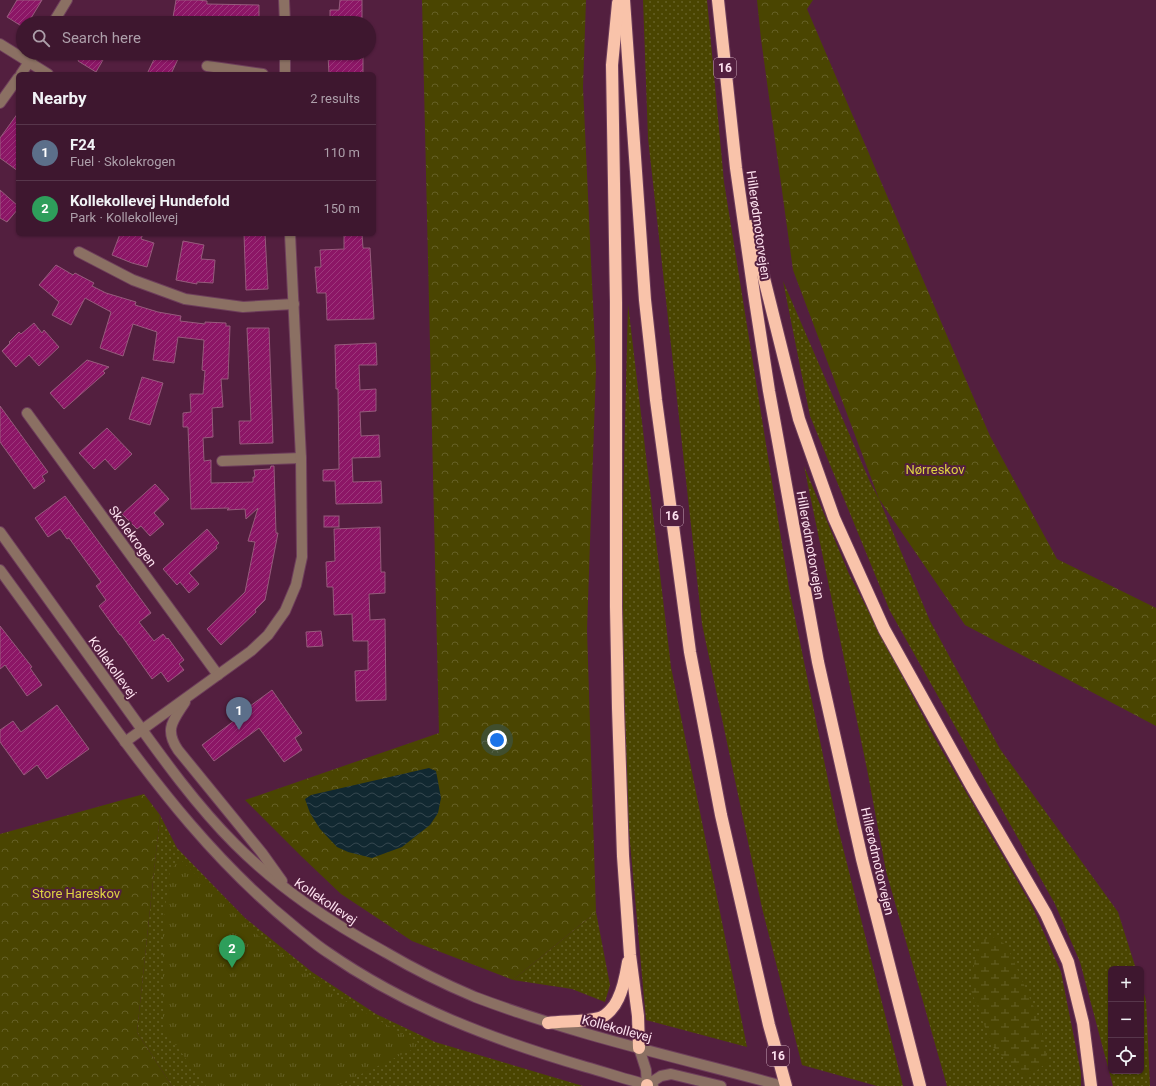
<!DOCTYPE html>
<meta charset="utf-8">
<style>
body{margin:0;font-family:Roboto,sans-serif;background:#49243b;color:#f1f3f6}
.controls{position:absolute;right:12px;bottom:12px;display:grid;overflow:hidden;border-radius:6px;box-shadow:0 1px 3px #0004}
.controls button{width:36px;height:36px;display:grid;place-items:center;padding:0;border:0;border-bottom:1px solid #57364b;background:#3e172f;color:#f1f3f6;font:20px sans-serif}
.you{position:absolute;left:497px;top:740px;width:14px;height:14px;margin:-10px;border:3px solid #fff;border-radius:50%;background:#1a73e8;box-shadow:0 0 0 6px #1a73e833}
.badge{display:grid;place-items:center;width:26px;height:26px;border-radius:50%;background:#41d4a1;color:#fff;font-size:13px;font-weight:700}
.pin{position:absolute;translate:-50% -33px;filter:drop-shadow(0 1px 2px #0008)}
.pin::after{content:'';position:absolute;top:21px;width:14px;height:12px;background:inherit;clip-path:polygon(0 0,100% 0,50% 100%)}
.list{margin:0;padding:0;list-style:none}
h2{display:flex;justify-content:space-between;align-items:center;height:52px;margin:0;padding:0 16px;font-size:17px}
h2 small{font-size:13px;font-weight:400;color:#ad9faa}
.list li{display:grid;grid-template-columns:26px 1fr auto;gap:12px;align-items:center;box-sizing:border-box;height:56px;padding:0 16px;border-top:1px solid #57364b}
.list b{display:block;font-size:15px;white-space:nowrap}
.list p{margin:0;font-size:13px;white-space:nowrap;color:#ad9faa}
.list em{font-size:13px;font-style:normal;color:#ad9faa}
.icon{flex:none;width:22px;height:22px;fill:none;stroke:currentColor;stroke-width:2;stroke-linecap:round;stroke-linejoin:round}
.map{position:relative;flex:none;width:1156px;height:1086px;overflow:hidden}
.search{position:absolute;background:#3e172f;box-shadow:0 1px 3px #0004;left:16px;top:16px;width:360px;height:44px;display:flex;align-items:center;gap:10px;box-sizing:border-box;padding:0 14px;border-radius:22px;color:#ad9faa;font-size:15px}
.panel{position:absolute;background:#3e172f;box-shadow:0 1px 3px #0004;left:16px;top:72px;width:360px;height:164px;border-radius:6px}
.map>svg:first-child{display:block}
.grass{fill:url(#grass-dots)}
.forest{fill:url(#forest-crowns)}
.wetland{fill:url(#wetland-marsh)}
.park{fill:url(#park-tufts)}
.water{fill:url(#water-waves)}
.building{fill:url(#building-hatch);stroke:#965b7c}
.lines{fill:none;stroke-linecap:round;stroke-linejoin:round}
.minor-casing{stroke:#6e3e5b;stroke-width:12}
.highway-casing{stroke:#6e3e5b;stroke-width:14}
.minor{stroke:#8b7063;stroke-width:10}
.highway{stroke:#f9c3aa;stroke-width:12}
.labels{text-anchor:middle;stroke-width:4;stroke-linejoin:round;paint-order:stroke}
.shield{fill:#531f3f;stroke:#caa7ba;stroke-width:1}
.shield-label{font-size:12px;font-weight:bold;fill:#fde1ef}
.street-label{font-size:13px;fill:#fde1ef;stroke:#531f3f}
.park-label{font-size:13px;fill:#ddd342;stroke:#531f3f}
</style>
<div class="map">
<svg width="1156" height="1086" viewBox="0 0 1156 1086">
<defs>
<pattern id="grass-dots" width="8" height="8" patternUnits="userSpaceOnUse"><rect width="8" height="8" fill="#4a4501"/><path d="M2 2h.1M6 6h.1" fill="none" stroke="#656026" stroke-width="1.8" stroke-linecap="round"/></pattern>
<pattern id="forest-crowns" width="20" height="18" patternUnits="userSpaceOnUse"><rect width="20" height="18" fill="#4a4501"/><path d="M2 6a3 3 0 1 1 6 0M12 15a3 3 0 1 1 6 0" fill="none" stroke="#656026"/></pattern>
<pattern id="wetland-marsh" width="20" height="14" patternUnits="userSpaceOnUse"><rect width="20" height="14" fill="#4a4501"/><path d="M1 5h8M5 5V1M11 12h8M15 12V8" fill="none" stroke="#656026"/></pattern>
<pattern id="park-tufts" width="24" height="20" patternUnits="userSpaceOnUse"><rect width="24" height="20" fill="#4a4501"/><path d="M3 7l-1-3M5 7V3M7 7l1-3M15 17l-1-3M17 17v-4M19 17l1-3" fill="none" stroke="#656026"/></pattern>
<pattern id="water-waves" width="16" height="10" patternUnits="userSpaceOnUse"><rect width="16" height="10" fill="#112831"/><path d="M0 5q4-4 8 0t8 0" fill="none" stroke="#35474f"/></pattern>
<pattern id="building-hatch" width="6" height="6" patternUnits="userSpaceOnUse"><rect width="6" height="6" fill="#8c1666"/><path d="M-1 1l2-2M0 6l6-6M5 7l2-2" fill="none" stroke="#9d387c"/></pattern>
</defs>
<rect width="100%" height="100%" fill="#531f3f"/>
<g class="grass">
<path d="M643,0H707L724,182L789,588L837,824L903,1086H877L802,1065L762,908L702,624L648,138Z"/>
<path d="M783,281L870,482L879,499L930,621L1000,749L1118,912L1136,969H1111V1071H1141V985L1146,1000L1150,1086H1113L1080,962L1055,904L890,611L810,416Z"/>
<path d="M628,304L671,667L747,1047L646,1020L618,708Z"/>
<path d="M804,466L849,574L933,735L1033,908L1061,972L1081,1073V1086H947L886,871L867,769Z"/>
<path d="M160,815L177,848L245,918L312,972L376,1014L435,1042L583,1086H172L137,1032Z"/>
<path d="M596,912L610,985L605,1002L572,989L513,980Z"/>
</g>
<g class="forest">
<path d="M422,0H586L583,87L596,369L587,630L596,912L513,980L412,941L341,894L301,856L245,800L439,733Z"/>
<path d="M757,0H813L807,9L990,436L1057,559L1156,608V726L965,625L879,499L793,270L761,39Z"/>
<path d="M144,794L160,815L137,1032L172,1086H0V834Z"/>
</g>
<path class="wetland" d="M995,937L1007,946L1039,1019L1048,1062L1025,1079L992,1046L971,990L977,941Z"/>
<path class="park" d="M180,859L260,937L340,998L422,1045L336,1086H206L163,1028V924L170,871Z"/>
<path class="water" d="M429,768L436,771L441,798L438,813L430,825L402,847L372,858L348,852L337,847L320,829L310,813L305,799L311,795Z"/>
<g class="building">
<path d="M17,0H42L28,23H23V27L7,17Z"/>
<path d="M176,0H198L207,1V4L259,5V23H223V21L195,17L194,23H172Z"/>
<path d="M340,0H362V23H330V10H339Z"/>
<path d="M82,53H107L96,72L78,61Z"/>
<path d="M157,53H166L178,59L171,74H147Z"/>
<path d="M347,53H363V74H329L328,55H347Z"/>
<path d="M18,113V171L0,158V138Z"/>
<path d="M0,190L18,206V209L7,222L0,218Z"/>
<path d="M120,234H143L141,239L154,243L147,267L132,263L112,255Z"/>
<path d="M244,234H265L268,289L246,290Z"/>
<path d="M344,234H362L363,248H370L374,319L327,320L326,293H317L315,267H321L320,250L344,249Z"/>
<path d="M183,241L204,245L201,259L215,260L213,283L197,282V284L176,280Z"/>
<path d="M56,265L73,275L75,273L94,283L92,286L106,293L136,302L135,305L158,312L181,316L180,321L205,324V322L226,323V326H230L228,379H221L223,407L212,408L213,437L203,438L204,461L211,460V483L253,482V477H255L254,470L270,469L271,466H274L276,533H278L265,600L255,610L256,612L221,645L207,629L245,592L255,542L248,541L258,508L246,519L245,509L227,510L229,508L191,509L188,427H183V413L191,412L190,394H203L205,371L202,370L204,340L178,337L174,363L153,360L157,332L133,324L123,356L100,348L111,312L85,298L71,325L52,315L59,302L39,285Z"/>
<path d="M34,323L42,333L44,330L59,347L39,366L29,355L16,367L2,351L10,343L9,342L19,332L21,334Z"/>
<path d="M247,328H269L273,443L240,444L239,421H251Z"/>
<path d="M376,343L377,365H359L360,390L376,389V411L360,412L361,436L379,435L380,457L352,458L353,482L381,481L382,503L336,504L335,481H323V470L339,469L338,389H336L335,345Z"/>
<path d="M87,360L109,367L103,371L105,373L64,409L50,393Z"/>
<path d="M142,377L163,383L150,425L129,419Z"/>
<path d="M0,406L48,472L42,476L45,481L34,489L0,442Z"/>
<path d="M107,428L132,454L115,470L105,459L94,469L79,453Z"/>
<path d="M155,484L169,499L154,513L164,524L150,536L141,526L137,529L122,514Z"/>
<path d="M65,496L151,613L139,622L154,641L163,634L167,639L168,638L184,660L179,664L184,670L168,682L161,672L152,679L121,635H120L99,606L106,600L96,586L101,582L69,538L67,539L60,529L48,537L35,518Z"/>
<rect x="324" y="516" width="15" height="11"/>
<path d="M380,527L381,572H385V593L369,594L370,620L385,619L386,700L356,701L355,671L368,670V641H353L352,614L334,615L333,587H327L326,562L335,561L334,529Z"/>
<path d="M207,529L219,543L216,546L217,548L189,573L199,584L189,593L180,582L177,585L163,569Z"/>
<path d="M0,626L32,667L30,668L42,685L27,696L5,665L0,669Z"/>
<path d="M321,631L323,646L307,647L306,632Z"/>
<path d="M272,690L302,733L295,738L302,750L284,762L259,728L214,761L202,745L247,711L246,709Z"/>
<path d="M57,705L89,749L47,779L37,765L24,775L0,742V730L13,721L21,732Z"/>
</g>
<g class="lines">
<defs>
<g id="minor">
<path d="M284,0L285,23"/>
<path d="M53,23L67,0"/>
<path d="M0,44L48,74"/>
<path d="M285,53V74"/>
<path d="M207,66L263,74"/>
<path d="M21,74L35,53"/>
<path d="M0,103L18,78"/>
<path d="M79,252L133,280L185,299L243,307L294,304"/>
<path d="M27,413L218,675"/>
<path d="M222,461L301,458"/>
<path d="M0,532C40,587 80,643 120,699C156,749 192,801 235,844C280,889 330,922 385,952C414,969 444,984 475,997C575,1035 680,1058 783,1086"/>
<path d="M0,570C33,615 66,661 99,706C158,788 217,864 296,928C306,936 316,945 327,952C406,1007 494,1040 586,1067C608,1073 630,1081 653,1086"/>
<path d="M185,702C173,721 164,729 178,750L262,853L282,881"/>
<path d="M125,742L251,651L268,635L285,611L296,585L302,557L301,458L290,234"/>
<path d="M639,1048L646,1070L647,1085"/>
<path d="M647,1085L661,1076L671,1074L721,1086"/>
</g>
<g id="highway">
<path d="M624,0L645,300L656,400L690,652L721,815L769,1025L786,1086"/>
<path d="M718,0L736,168L754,294L769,391L818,662L862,859L920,1086"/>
<path d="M618,3L612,65L616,302V607L618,708L623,856L630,955L638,1016L639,1048"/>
<path d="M751,226L799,419L834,518L884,629L971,785L1046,914L1068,962L1083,1023L1091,1086"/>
<path d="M548,1023C563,1021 585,1022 599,1018C607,1016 615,1006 618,999C624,987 626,974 628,962"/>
<path d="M647,1086V1085"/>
</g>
</defs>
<use href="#minor" class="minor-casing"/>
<use href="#highway" class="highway-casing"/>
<use href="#minor" class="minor"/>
<use href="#highway" class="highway"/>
</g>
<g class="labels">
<g class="shield">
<rect x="714" y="58" width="22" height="20" rx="3"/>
<rect x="661" y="506" width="22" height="20" rx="3"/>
<rect x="767" y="1046" width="22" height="20" rx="3"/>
</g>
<g class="shield-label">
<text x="725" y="72">16</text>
<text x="672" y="520">16</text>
<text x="778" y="1060">16</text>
</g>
<g class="street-label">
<text transform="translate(759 225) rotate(82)" y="5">Hillerødmotorvejen</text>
<text transform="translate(133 536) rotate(54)" y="5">Skolekrogen</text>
<text transform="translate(811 545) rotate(80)" y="5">Hillerødmotorvejen</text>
<text transform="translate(113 667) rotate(54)" y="5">Kollekollevej</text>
<text transform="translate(878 861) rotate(77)" y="5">Hillerødmotorvejen</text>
<text transform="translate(326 901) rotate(34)" y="5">Kollekollevej</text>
<text transform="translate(617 1028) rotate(15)" y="5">Kollekollevej</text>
</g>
<g class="park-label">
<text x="935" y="474">Nørreskov</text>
<text x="76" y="898">Store Hareskov</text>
</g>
</g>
</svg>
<div class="controls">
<button>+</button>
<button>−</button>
<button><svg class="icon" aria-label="locate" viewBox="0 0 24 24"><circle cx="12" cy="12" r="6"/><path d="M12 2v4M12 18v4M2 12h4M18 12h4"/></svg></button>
</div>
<div class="you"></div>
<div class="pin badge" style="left:239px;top:730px;background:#5c6f8a">1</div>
<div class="pin badge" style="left:232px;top:968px;background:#2e9e5b">2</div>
<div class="search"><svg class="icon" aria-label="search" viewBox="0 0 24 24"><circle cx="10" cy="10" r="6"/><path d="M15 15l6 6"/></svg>Search here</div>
<section class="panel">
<h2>Nearby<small>2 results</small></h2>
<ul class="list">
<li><span class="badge" style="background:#5c6f8a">1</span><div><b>F24</b><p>Fuel · Skolekrogen</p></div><em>110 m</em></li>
<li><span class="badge" style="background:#2e9e5b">2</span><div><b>Kollekollevej Hundefold</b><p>Park · Kollekollevej</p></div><em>150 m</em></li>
</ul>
</section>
</div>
